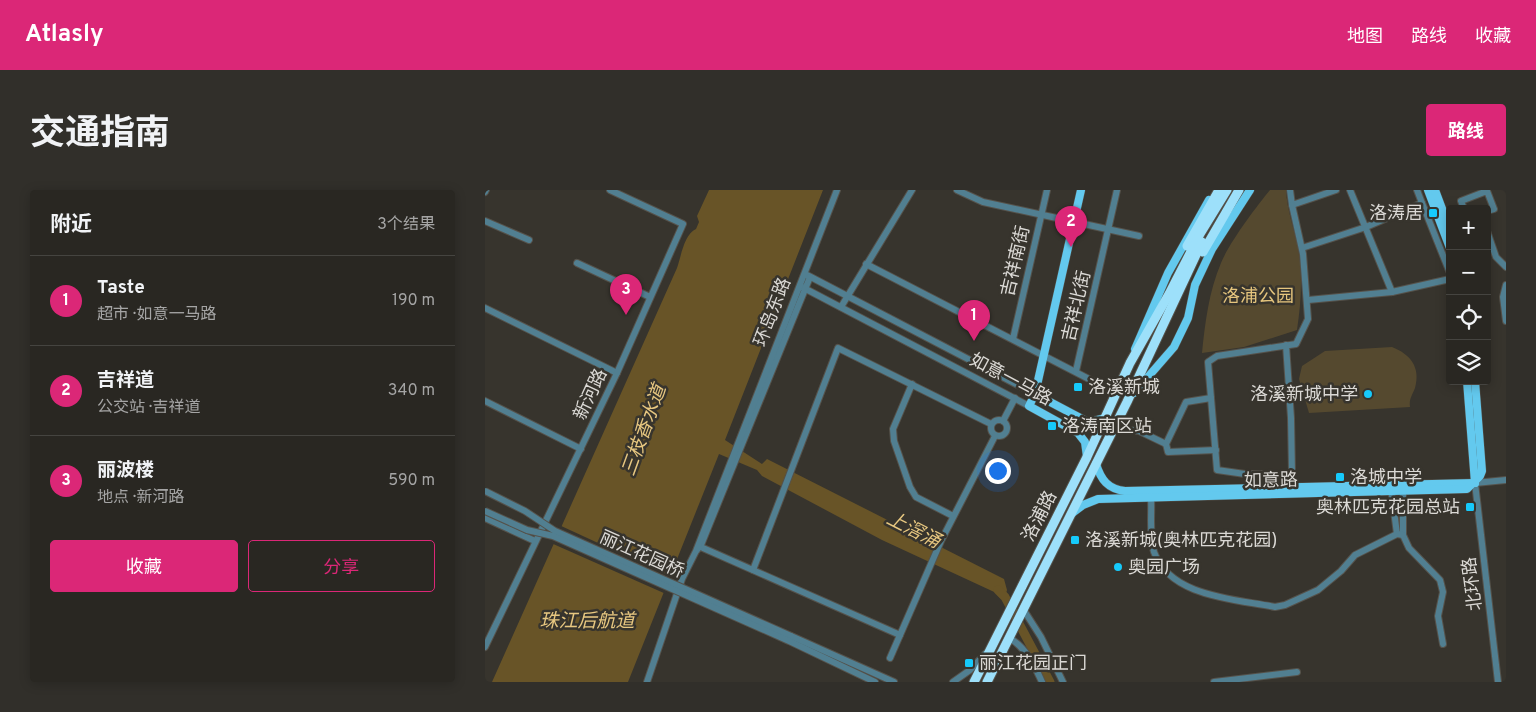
<!DOCTYPE html>
<html lang="zh">
<meta charset="utf-8">
<style>
body{margin:0;font-family:Overpass,"Noto Sans SC",sans-serif;background:#312f2a;color:#f1f3f6}
.controls{position:absolute;right:15px;top:15px;display:grid;overflow:hidden;border-radius:5px;box-shadow:0 2px 12px #0003}
.controls button{width:45px;height:45px;display:grid;place-items:center;padding:0;border:0;border-bottom:1px solid #454440;background:#292722;color:#f1f3f6;font:25px sans-serif}
.you{position:absolute;left:512px;top:280px;width:18px;height:18px;margin:-12px;border:4px solid #fff;border-radius:50%;background:#1a73e8;box-shadow:0 0 0 8px #1a73e833}
.badge{display:grid;place-items:center;width:32px;height:32px;border-radius:50%;background:#db2777;color:#fff;font-size:16px;font-weight:700}
.pin{position:absolute;translate:-50% -41px;filter:drop-shadow(0 1px 2px #0008)}
.pin::after{content:'';position:absolute;top:26px;width:18px;height:15px;background:inherit;clip-path:polygon(0 0,100% 0,50% 100%)}
.list{margin:0;padding:0;list-style:none}
h2{display:flex;justify-content:space-between;align-items:center;height:65px;margin:0;padding:0 20px;font-size:21px}
h2 small{font-size:16px;font-weight:400;color:#a5a5a5}
.list li{display:grid;grid-template-columns:32px 1fr auto;gap:15px;align-items:center;box-sizing:border-box;height:90px;padding:0 20px;border-top:1px solid #454440}
.list b{display:block;font-size:19px;white-space:nowrap}
.list p{margin:0;font-size:16px;white-space:nowrap;color:#a5a5a5}
.list em{font-size:16px;font-style:normal;color:#a5a5a5}
.actions{display:flex;gap:10px;padding:15px 20px}
.actions a{flex:1;padding:11px 0;border:1px solid #db2777;border-radius:5px;text-align:center;font-size:18px;color:#db2777}
.actions .main{background:#db2777;color:#fff}
.icon{flex:none;width:28px;height:28px;fill:none;stroke:currentColor;stroke-width:2;stroke-linecap:round;stroke-linejoin:round}
.map{position:relative;flex:none;width:1021px;height:492px;overflow:hidden;border-radius:5px}
header{display:flex;align-items:center;gap:30px;box-sizing:border-box;height:70px;padding:0 25px;background:#db2777;color:#fff}
header strong{font-size:24px}
nav{display:flex;gap:28px;margin-inline-start:auto;font-size:18px}
.intro{display:flex;align-items:center;justify-content:space-between;box-sizing:border-box;height:120px;padding:0 30px}
h1{margin:0;font-size:35px}
.button{padding:12px 22px;border-radius:5px;background:#db2777;color:#fff;font-size:18px;font-weight:700}
main{display:flex;gap:30px;padding:0 30px}
aside{flex:1;background:#292722;border-radius:5px;box-shadow:0 2px 12px #0003}
.map>svg:first-child{display:block}
.green{fill:#55492f}
.water{fill:#685427}
.pier{fill:#37342d}
.lines{fill:none;stroke-linecap:round;stroke-linejoin:round}
.river{stroke:#685427;stroke-width:9}
.minor-casing{stroke:#55524b;stroke-width:8}
.major-casing{stroke:#55524b;stroke-width:9}
.highway-casing{stroke:#55524b;stroke-width:11}
.minor{stroke:#517f91;stroke-width:6}
.major{stroke:#63c9ee;stroke-width:8}
.highway{stroke:#9de0fa;stroke-width:9}
.minor-bridge-casing{stroke:#55524b;stroke-width:8;stroke-linecap:butt}
.minor-bridge{stroke:#517f91;stroke-width:6}
.poi-dot{fill:#16cafb;stroke:#37342d;stroke-width:2}
.labels{text-anchor:middle;stroke-width:5;stroke-linejoin:round;paint-order:stroke}
.poi-label{font-size:18px;fill:#dbd9d5;stroke:#37342d;text-anchor:start}
.street-label{font-size:18px;fill:#dbd9d5;stroke:#37342d}
.park-label{font-size:18px;fill:#e5c57d;stroke:#37342d}
.water-label{font-size:19px;font-style:italic;fill:#e7c780;stroke:#37342d}
</style>
<header>
<strong>Atlasly</strong>
<nav><a>地图</a><a>路线</a><a>收藏</a></nav>
</header>
<div class="intro"><h1>交通指南</h1><a class="button">路线</a></div>
<main>
<aside>
<h2>附近<small>3个结果</small></h2>
<ul class="list">
<li><span class="badge">1</span><div><b>Taste</b><p>超市 · 如意一马路</p></div><em>190 m</em></li>
<li><span class="badge">2</span><div><b>吉祥道</b><p>公交站 · 吉祥道</p></div><em>340 m</em></li>
<li><span class="badge">3</span><div><b>丽波楼</b><p>地点 · 新河路</p></div><em>590 m</em></li>
</ul>
<div class="actions"><a class="main">收藏</a><a>分享</a></div>
</aside>
<div class="map">
<svg width="1021" height="492" viewBox="0 0 1021 492">
<rect width="100%" height="100%" fill="#37342d"/>
<g class="green">
<path d="M785,0H801C802,20 809,38 813,58C818,85 816,113 812,140L759,157L717,163C720,133 724,101 736,73C744,53 771,17 785,0Z"/>
<path d="M907,157C925,164 936,177 930,198C927,206 924,208 925,217L824,223L814,189L817,176L840,161Z"/>
</g>
<path class="water" d="M224,0H338L240,250L277,274L282,269L519,389L522,400L520,407L397,350L277,286L272,280L234,264L143,492H7L192,78C196,67 199,44 211,39L214,32L212,26Z"/>
<path class="pier" d="M74,335L187,387L181,404L66,353Z"/>
<g class="lines">
<path class="river" d="M513,400L520,407L565,492"/>
<defs>
<g id="minor">
<path d="M472,0L498,12L654,46"/>
<path d="M805,0L807,15L851,0"/>
<path d="M865,0L907,102"/>
<path d="M0,2L1,0"/>
<path d="M937,13L965,83"/>
<path d="M979,19L976,11L1002,1L1009,19L1002,21"/>
<path d="M0,31L44,50"/>
<path d="M1002,41L1011,67L1021,77"/>
<path d="M817,58L881,37L937,13L932,0"/>
<path d="M92,73L165,107"/>
<path d="M381,74L633,204"/>
<path d="M322,85L550,204"/>
<path d="M1021,95L1018,107L1021,131"/>
<path d="M317,97L544,216"/>
<path d="M823,110L907,102L965,89"/>
<path d="M356,117L427,0"/>
<path d="M0,118L132,183"/>
<path d="M528,149L562,0"/>
<path d="M801,155L806,228L807,284H760L732,280L723,172L732,166L811,154L823,129L818,64L807,15"/>
<path d="M591,181L632,0"/>
<path d="M427,194L408,239L409,251L425,297L431,307L468,326"/>
<path d="M726,208L701,212L681,254L683,262L731,260"/>
<path d="M0,211L96,259"/>
<circle cx="514" cy="238" r="8"/>
<path d="M518,231L530,208"/>
<path d="M628,239L654,241L681,254"/>
<path d="M906,298L912,344"/>
<path d="M918,298V345L924,358L955,390L958,402L953,426L958,454"/>
<path d="M666,307C667,324 664,346 669,362C685,407 750,409 790,417L800,415L833,400L856,381L870,365L912,344L918,345"/>
<path d="M0,328L50,351"/>
<path d="M218,358L415,445"/>
<path d="M212,360L216,355L325,87"/>
<path d="M268,380L353,158L506,234"/>
<path d="M538,419L556,447L578,492"/>
<path d="M306,446L409,492"/>
<path d="M524,448C540,456 550,476 557,492"/>
<path d="M304,451L390,492"/>
<path d="M0,457L132,183L198,34L125,0"/>
<path d="M405,468L456,351L510,246"/>
<path d="M162,492L197,389L211,361L352,0"/>
<path d="M468,492L485,480L500,464"/>
<path d="M729,492L812,482"/>
<path d="M1013,492L990,293L1021,290"/>
</g>
<g id="major">
<path d="M596,0L550,204L544,216L593,243L600,252L602,267"/>
<path d="M943,0L965,58"/>
<path d="M950,0L965,40"/>
<path d="M650,159L683,83L724,10"/>
<path d="M982,191L990,293"/>
<path d="M649,203L689,157L703,128L710,95L727,59L765,0"/>
<path d="M550,204L603,232L621,228"/>
<path d="M611,274C616,290 623,299 640,301L990,293"/>
<path d="M586,324L598,315L613,309L982,299L995,286L997,281L990,191"/>
</g>
<g id="highway">
<path d="M702,56L734,0"/>
<path d="M718,62L754,0"/>
<path d="M489,492L602,267L645,173L684,104L715,44L742,0"/>
<path d="M502,492L642,212L717,52"/>
</g>
</defs>
<use href="#minor" class="minor-casing"/>
<use href="#major" class="major-casing"/>
<use href="#highway" class="highway-casing"/>
<use href="#minor" class="minor"/>
<use href="#major" class="major"/>
<use href="#highway" class="highway"/>
<defs>
<g id="minor-bridge">
<path d="M0,301L40,321L70,341L306,446"/>
<path d="M0,321L42,340L68,346L304,451"/>
</g>
</defs>
<use href="#minor-bridge" class="minor-bridge-casing"/>
<use href="#minor-bridge" class="minor-bridge"/>
</g>
<g class="poi-dot">
<rect x="943" y="18" width="10" height="10" rx="2.5"/>
<rect x="588" y="192" width="10" height="10" rx="2.5"/>
<circle cx="883" cy="204" r="5"/>
<rect x="562" y="231" width="10" height="10" rx="2.5"/>
<rect x="850" y="282" width="10" height="10" rx="2.5"/>
<rect x="980" y="312" width="10" height="10" rx="2.5"/>
<rect x="585" y="345" width="10" height="10" rx="2.5"/>
<circle cx="633" cy="377" r="5"/>
<rect x="479" y="468" width="10" height="10" rx="2.5"/>
</g>
<g class="labels">
<g class="poi-label">
<text x="938" y="29" text-anchor="end">洛涛居</text>
<text x="603" y="203">洛溪新城</text>
<text x="873" y="210" text-anchor="end">洛溪新城中学</text>
<text x="577" y="242">洛涛南区站</text>
<text x="865" y="293">洛城中学</text>
<text x="975" y="323" text-anchor="end">奥林匹克花园总站</text>
<text x="600" y="356">洛溪新城(奥林匹克花园)</text>
<text x="643" y="383">奥园广场</text>
<text x="494" y="479">丽江花园正门</text>
</g>
<g class="street-label">
<text transform="translate(530 71) rotate(-77)" y="6">吉祥南街</text>
<text transform="translate(591 116) rotate(-77)" y="6">吉祥北街</text>
<text transform="translate(287 122) rotate(-69)" y="6">环岛东路</text>
<text transform="translate(526 189) rotate(28)" y="6">如意一马路</text>
<text transform="translate(105 204) rotate(-65)" y="6">新河路</text>
<text transform="translate(786 290) rotate(-1)" y="6">如意路</text>
<text transform="translate(554 326) rotate(-63)" y="6">洛浦路</text>
<text transform="translate(157 364) rotate(24)" y="6">丽江花园桥</text>
<text transform="translate(987 394) rotate(-97)" y="6">北环路</text>
</g>
<g class="park-label">
<text x="773" y="112">洛浦公园</text>
</g>
<g class="water-label">
<text transform="translate(158 240) rotate(-70)" y="7">三枝香水道</text>
<text transform="translate(429 339) rotate(27)" y="7">上滘涌</text>
<text x="102" y="437">珠江后航道</text>
</g>
</g>
</svg>
<div class="controls">
<button>+</button>
<button>−</button>
<button><svg class="icon" aria-label="locate" viewBox="0 0 24 24"><circle cx="12" cy="12" r="6"/><path d="M12 2v4M12 18v4M2 12h4M18 12h4"/></svg></button>
<button><svg class="icon" aria-label="layers" viewBox="0 0 24 24"><path d="M12 4l9 5-9 5-9-5zM3 14l9 5 9-5"/></svg></button>
</div>
<div class="you"></div>
<div class="pin badge" style="left:489px;top:151px">1</div>
<div class="pin badge" style="left:586px;top:57px">2</div>
<div class="pin badge" style="left:141px;top:125px">3</div>
</div>
</main>
